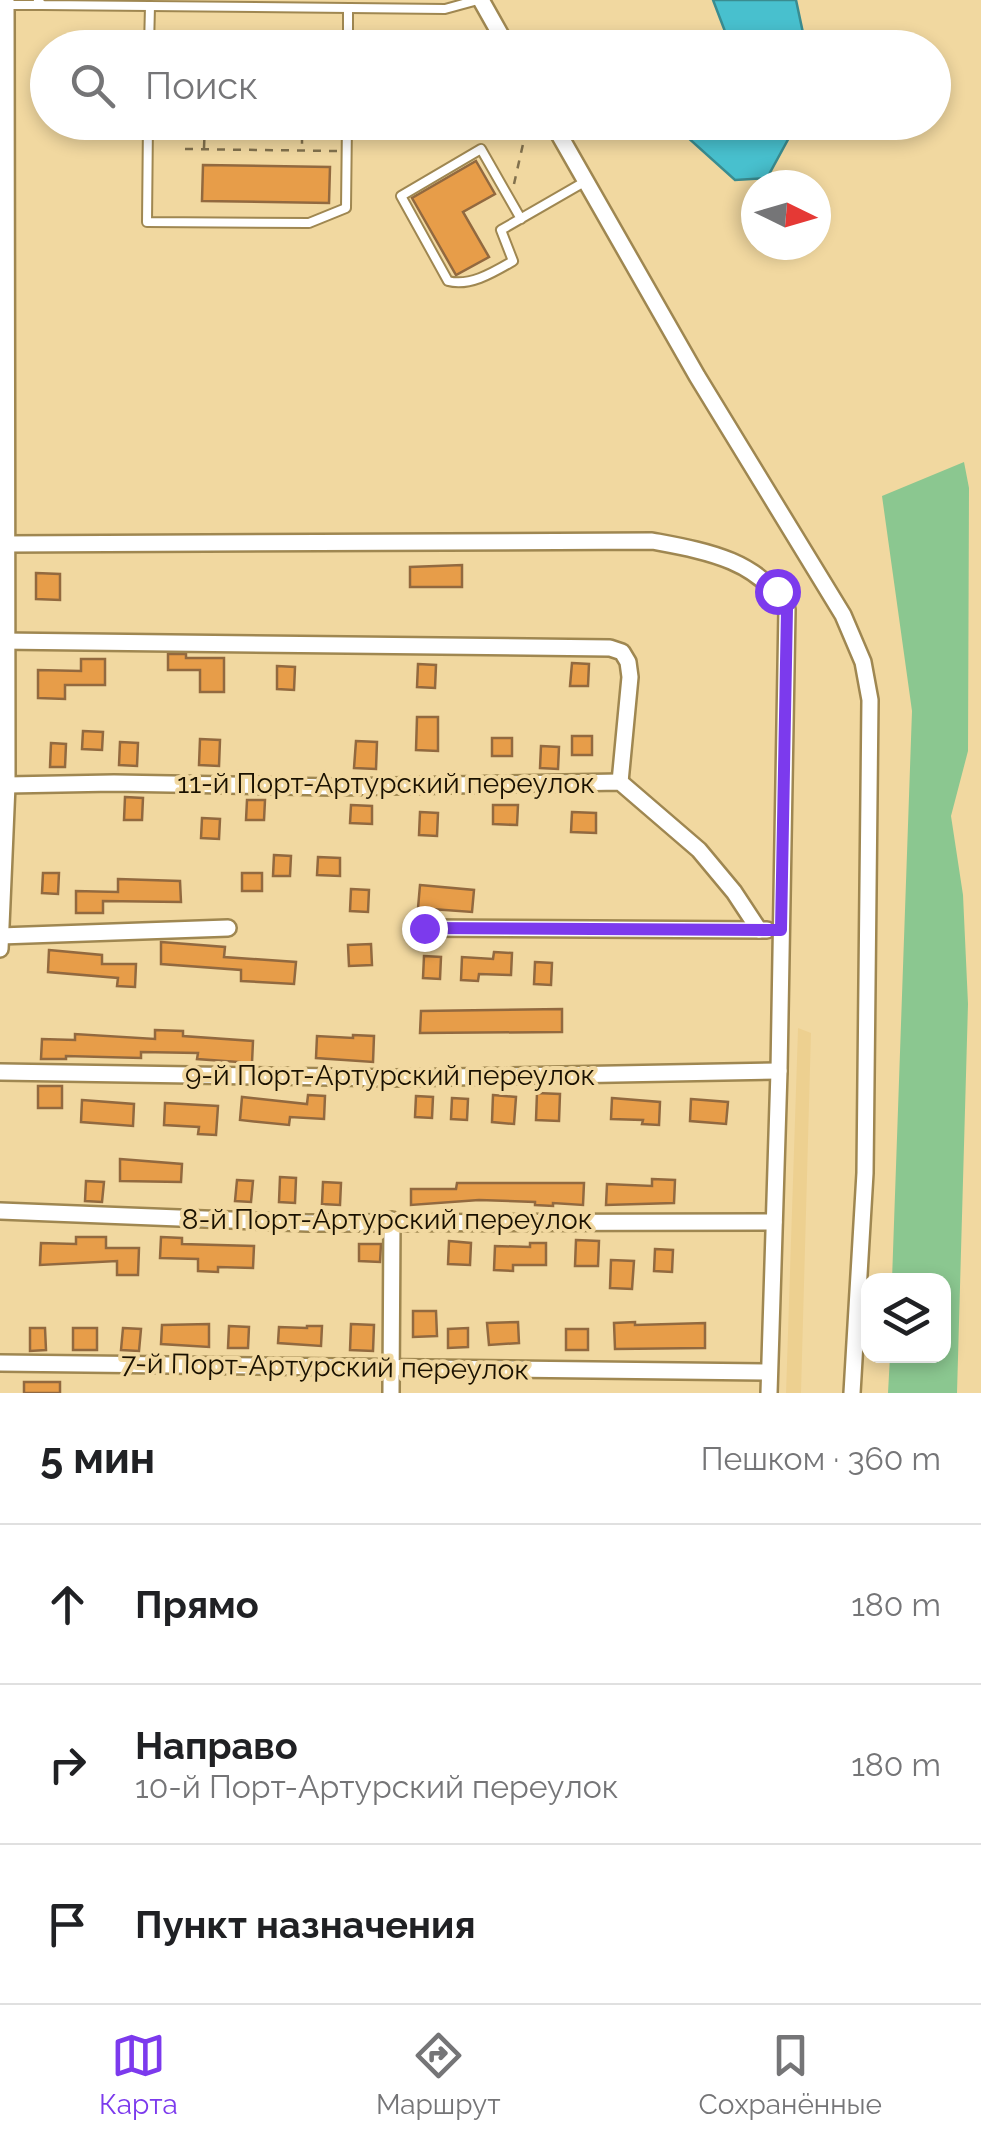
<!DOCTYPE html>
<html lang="ru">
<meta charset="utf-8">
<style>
body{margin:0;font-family:Raleway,sans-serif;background:#f6f6f6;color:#202124}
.controls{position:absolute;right:30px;bottom:30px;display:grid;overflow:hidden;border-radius:20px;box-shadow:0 5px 15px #0003}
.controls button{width:90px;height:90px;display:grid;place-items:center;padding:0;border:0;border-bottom:2px solid #e0e0e0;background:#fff;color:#202124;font:50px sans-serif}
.compass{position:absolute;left:741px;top:170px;width:90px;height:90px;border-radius:50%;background:#fff;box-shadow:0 5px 15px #0003;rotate:95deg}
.stop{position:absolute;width:30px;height:30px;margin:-22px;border:8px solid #7c3aed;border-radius:50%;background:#fff}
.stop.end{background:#7c3aed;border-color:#fff;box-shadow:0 2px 10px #0008}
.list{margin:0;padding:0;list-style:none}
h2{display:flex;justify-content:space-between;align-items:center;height:130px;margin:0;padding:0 40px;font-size:42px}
h2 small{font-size:32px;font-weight:400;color:#757577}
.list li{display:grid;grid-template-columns:65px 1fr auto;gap:30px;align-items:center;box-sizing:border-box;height:160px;padding:0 40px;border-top:2px solid #e0e0e0}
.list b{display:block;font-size:38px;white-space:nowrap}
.list p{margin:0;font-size:32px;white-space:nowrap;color:#757577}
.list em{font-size:32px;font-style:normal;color:#757577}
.icon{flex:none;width:55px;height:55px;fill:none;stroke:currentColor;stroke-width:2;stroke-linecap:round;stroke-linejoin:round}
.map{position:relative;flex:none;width:981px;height:1393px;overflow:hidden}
.search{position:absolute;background:#fff;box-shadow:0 5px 15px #0003;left:30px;right:30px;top:30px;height:110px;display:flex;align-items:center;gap:25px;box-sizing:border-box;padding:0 35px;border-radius:55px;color:#757577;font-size:38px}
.sheet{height:610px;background:#fff}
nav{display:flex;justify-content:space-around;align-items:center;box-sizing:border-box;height:140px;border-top:2px solid #e0e0e0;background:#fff;font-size:28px;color:#757577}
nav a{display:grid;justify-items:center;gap:5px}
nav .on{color:#7c3aed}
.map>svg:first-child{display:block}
.built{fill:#edd090}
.green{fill:#8bc790}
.water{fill:#48c0ce;stroke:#3a8c90;stroke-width:2.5}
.building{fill:#e79d49;stroke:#92693f;stroke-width:2.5}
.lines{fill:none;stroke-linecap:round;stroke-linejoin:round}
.lane-casing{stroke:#9f8751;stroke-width:12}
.street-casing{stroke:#9f8751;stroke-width:20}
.path{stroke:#82714d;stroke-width:2.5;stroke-dasharray:8 8;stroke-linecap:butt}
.lane{stroke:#fff;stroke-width:8}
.street{stroke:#fff;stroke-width:15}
.route{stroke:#7c3aed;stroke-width:12}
.labels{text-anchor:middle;stroke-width:8;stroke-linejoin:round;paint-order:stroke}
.street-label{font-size:28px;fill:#1a1100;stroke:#f1d8a0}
</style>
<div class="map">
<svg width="981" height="1393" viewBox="0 0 981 1393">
<rect width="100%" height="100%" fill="#f1d8a0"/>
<path class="built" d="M798,1028L811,1033L801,1393H786Z"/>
<path class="green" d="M964,462L969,488L968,751L951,816L963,895L968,1004L957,1393H888L890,1356H944V1280H892L912,711L882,496Z"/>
<g class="water">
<path d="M713,0H796L806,47H731Z"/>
<path d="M685,123V122L797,123L767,178L735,180L686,136Z"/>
</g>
<g class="building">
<path d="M476,161L495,194L463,212L489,257L456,275L412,198Z"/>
<path d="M203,165L330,167L329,203L202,201Z"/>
<path d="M462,565V587H410V567Z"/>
<path d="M36,573L60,574V600L36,599Z"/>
<path d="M168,654H186V658H224V692H200V670H168Z"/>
<path d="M81,659H105V685H65V699L38,698V670L81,671Z"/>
<path d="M572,663L589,664L588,686H570Z"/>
<path d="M418,664L436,665L435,688L417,687Z"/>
<path d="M277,666L295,667L294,690L277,689Z"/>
<path d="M417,717H438V751L416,750Z"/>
<path d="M83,731L103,732L102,750L82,749Z"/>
<rect x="572" y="736" width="20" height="19"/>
<rect x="492" y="738" width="20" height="18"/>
<path d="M200,739L220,740L219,766L199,765Z"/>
<path d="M356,741L377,742L376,769L354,768Z"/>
<path d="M120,742L138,743L137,766L119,765Z"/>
<path d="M51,743L66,744L65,767H50Z"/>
<path d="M541,746L559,747L558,769L540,768Z"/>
<path d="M125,797L143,798L142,820H124Z"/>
<path d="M247,800H265L264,820H246Z"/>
<path d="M351,805L372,806V824L350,823Z"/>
<path d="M493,805H518L517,825L493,824Z"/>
<path d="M420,812L438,813L437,836L419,835Z"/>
<path d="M572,812L596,813V833L571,832Z"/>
<path d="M202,818L220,819L219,839L201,838Z"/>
<path d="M274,855L291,856L290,876H273Z"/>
<path d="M318,857L340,858V876L317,875Z"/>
<path d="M43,873H59L58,894L42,893Z"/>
<rect x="242" y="873" width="20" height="18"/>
<path d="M118,879L180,881L181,902L103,901V913H76V891L118,892Z"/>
<path d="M420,885L474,890L472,912L418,908Z"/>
<path d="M351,889L369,890L368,912L350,911Z"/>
<path d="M161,942L225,947L224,957L296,962L294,984L241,981V970L161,964Z"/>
<path d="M371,944L372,965L349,966L348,945Z"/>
<path d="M49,950L102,955V964H136L135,987L117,986L118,978L48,972Z"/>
<path d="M494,952L512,953L511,975L479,974L478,981L461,980L462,957L493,959Z"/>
<path d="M424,956L441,957L440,979L423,978Z"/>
<path d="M535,962L552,963L551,985L534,984Z"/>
<path d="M562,1009V1032L420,1033L421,1011Z"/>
<path d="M155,1030L183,1031V1036L253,1041L252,1063L197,1059L198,1053L141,1052V1058L66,1056V1059H41L42,1039L75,1040V1034L155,1039Z"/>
<path d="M353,1035L374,1036L373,1062L316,1058L317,1036L353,1038Z"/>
<rect x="38" y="1086" width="24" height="22"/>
<path d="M537,1093L560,1094L559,1121L536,1120Z"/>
<path d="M308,1095L325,1096L324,1119L290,1117L289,1125L240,1120L242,1097L307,1104Z"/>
<path d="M493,1095L516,1097L514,1124L492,1122Z"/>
<path d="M416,1096L433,1097L432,1118L415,1117Z"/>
<path d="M452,1098L468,1099L467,1120L451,1119Z"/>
<path d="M612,1098L660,1102L659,1125L642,1124L643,1120L611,1119Z"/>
<path d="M691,1099L728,1102L726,1124L690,1121Z"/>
<path d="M82,1100L134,1104L133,1126L81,1122Z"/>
<path d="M165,1103L218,1106L216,1135L198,1134L199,1127L164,1125Z"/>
<path d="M120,1159L182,1164L181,1182L120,1181Z"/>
<path d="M280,1177L296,1178L295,1203L279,1202Z"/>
<path d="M652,1179L675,1180L674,1203L606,1205L607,1184L652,1186Z"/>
<path d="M237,1180L253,1181L251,1202L235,1201Z"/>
<path d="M86,1181L104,1182L102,1202L85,1201Z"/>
<path d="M323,1182L341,1183L340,1205L322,1204Z"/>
<path d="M457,1183H584L583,1205L553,1203V1206L535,1205V1202L479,1200L411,1205V1189H456Z"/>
<path d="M76,1237H106V1248H139L138,1275H117V1261L40,1265L41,1243L76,1244Z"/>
<path d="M161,1237L182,1238V1244L254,1246L253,1268L218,1267V1272L198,1271V1259L160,1258Z"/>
<path d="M576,1240L599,1241L598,1266H575Z"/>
<path d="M449,1241L471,1243L470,1265L448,1264Z"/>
<path d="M530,1243H546V1265H513V1271L494,1270L495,1246L530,1247Z"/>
<path d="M359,1244H381L380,1262L359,1261Z"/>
<path d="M655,1249L673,1250L672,1272L654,1271Z"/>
<path d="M611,1260L634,1261L632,1289L610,1288Z"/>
<path d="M413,1311H436L437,1336L413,1337Z"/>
<path d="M518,1322L519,1343L489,1345L487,1323Z"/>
<path d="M635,1322V1325L705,1323V1348L615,1349L614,1323Z"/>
<path d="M209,1324V1347L161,1344L162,1325Z"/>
<path d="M351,1324L374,1325L373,1351L350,1350Z"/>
<path d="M229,1326L249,1327L248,1348H228Z"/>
<path d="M307,1326H322L321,1346L278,1343L279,1327L307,1328Z"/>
<path d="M30,1328H45L46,1350L30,1351Z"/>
<rect x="73" y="1328" width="24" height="22"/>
<path d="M123,1328L141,1329L139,1351L121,1350Z"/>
<path d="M468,1328V1347L448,1348V1329Z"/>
<rect x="566" y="1329" width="22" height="21"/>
<rect x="24" y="1382" width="36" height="11"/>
</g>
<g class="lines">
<defs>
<g id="lane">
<path d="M38,0L42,5L445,9L478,0"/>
<path d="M6,5H42"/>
<path d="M149,42L348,45"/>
<path d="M149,47L150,6"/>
<path d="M348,48V8"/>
<path d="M148,122L147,222L309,223L346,208L347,122"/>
<path d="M521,219L481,149L401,196L448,281C470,287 494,272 513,261L501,230L586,181"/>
</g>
<g id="street">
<path d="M481,0L508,48"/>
<path d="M552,122L697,376L843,615L863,662L870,700L865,1173L852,1393"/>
<path d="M6,544L652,541C705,551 758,559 787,609L779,1071L769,1393"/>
<path d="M0,641L610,648L622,652L628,662L630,677L620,782"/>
<path d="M7,785L114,783L333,787L620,782L699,850L734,892L759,930"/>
<path d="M424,928L767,930"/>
<path d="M0,936L228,928"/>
<path d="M0,949L7,785L6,0"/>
<path d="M0,1072L394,1078L779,1071"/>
<path d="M0,1211L308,1223L774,1222"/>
<path d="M0,1363L769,1372"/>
<path d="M391,1393L392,1220"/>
</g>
</defs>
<use href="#lane" class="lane-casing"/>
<use href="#street" class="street-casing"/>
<g class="path">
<path d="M295,122L302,132V149"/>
<path d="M303,131L311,122"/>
<path d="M204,135L302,136"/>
<path d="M232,135L245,122"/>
<path d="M204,148L205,122"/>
<path d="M185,149L338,151"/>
<path d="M514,184L528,122"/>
</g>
<use href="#lane" class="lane"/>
<use href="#street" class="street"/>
</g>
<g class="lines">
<path class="route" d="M424,928L781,930L787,609L777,591"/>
</g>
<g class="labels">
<g class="street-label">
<text x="386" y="793">11-й Порт-Артурский переулок</text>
<text x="390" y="1085">9-й Порт-Артурский переулок</text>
<text x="387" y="1229">8-й Порт-Артурский переулок</text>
<text transform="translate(325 1366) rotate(1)" y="10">7-й Порт-Артурский переулок</text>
</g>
</g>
</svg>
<div class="controls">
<button><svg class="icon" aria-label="layers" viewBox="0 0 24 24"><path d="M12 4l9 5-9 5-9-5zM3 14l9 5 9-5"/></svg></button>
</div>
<svg class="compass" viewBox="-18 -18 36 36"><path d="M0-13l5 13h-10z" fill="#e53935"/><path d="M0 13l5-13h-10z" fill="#757577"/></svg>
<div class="stop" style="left:777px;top:591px"></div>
<div class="stop end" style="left:424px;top:928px"></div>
<div class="search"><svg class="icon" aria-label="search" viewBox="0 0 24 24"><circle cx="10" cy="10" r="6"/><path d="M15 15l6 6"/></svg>Поиск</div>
</div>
<section class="sheet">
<h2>5 мин<small>Пешком · 360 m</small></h2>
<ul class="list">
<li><svg class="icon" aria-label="ahead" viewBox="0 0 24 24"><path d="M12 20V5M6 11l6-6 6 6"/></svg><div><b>Прямо</b></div><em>180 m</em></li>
<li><svg class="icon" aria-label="right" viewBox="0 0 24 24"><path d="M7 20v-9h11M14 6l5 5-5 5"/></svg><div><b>Направо</b><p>10-й Порт-Артурский переулок</p></div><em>180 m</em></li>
<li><svg class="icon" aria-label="arrive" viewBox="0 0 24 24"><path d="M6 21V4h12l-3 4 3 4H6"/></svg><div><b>Пункт назначения</b></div></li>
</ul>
</section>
<nav>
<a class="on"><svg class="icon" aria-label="map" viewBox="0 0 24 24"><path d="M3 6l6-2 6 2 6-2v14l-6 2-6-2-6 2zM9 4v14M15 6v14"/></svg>Карта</a>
<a><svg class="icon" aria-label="directions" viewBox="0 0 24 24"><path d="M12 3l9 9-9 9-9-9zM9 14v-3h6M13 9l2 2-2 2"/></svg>Маршрут</a>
<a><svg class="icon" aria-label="saved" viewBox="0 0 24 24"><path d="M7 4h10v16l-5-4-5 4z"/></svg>Сохранённые</a>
</nav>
